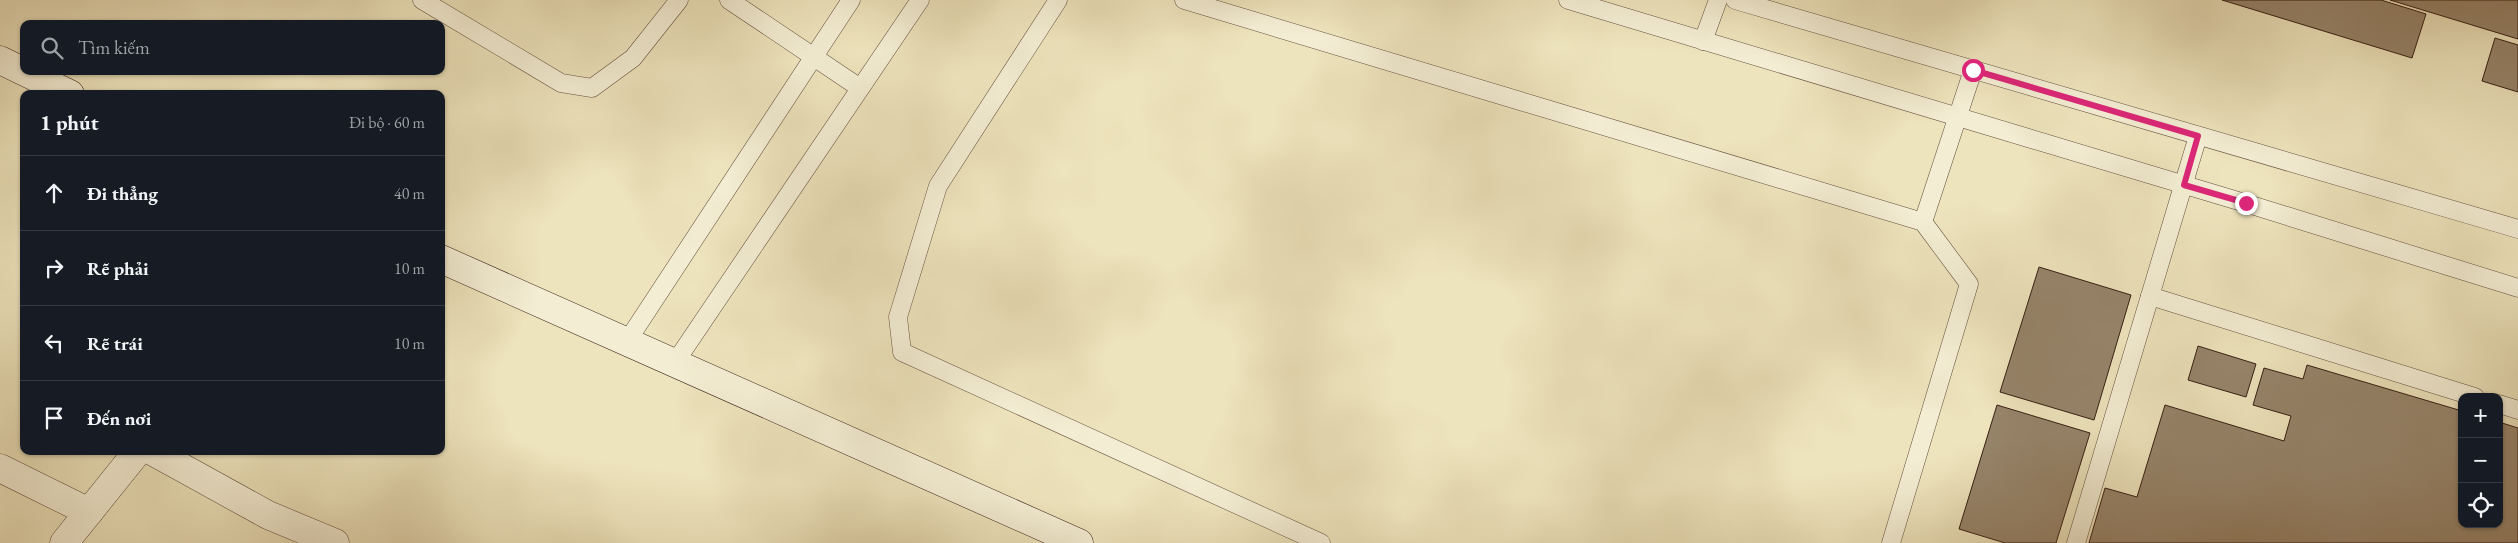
<!DOCTYPE html>
<html lang="vi">
<meta charset="utf-8">
<style>
body{margin:0;font-family:"EB Garamond",serif;background:#242831;color:#f1f3f6}
.controls{position:absolute;right:15px;bottom:15px;display:grid;overflow:hidden;border-radius:10px;box-shadow:0 1px 4px #0004}
.controls button{width:45px;height:45px;display:grid;place-items:center;padding:0;border:0;border-bottom:1px solid #363941;background:#171b24;color:#f1f3f6;font:25px sans-serif}
.stop{position:absolute;width:15px;height:15px;margin:-11px;border:4px solid #db2777;border-radius:50%;background:#fff}
.stop.end{background:#db2777;border-color:#fff;box-shadow:0 1px 5px #0008}
.list{margin:0;padding:0;list-style:none}
h2{display:flex;justify-content:space-between;align-items:center;height:65px;margin:0;padding:0 20px;font-size:21px}
h2 small{font-size:16px;font-weight:400;color:#9ea1a6}
.list li{display:grid;grid-template-columns:32px 1fr auto;gap:15px;align-items:center;box-sizing:border-box;height:75px;padding:0 20px;border-top:1px solid #363941}
.list b{display:block;font-size:19px;white-space:nowrap}
.list em{font-size:16px;font-style:normal;color:#9ea1a6}
.icon{flex:none;width:28px;height:28px;fill:none;stroke:currentColor;stroke-width:2;stroke-linecap:round;stroke-linejoin:round}
.map{position:relative;flex:none;width:2518px;height:543px;overflow:hidden}
.search{position:absolute;background:#171b24;box-shadow:0 1px 4px #0004;left:20px;top:20px;width:425px;height:55px;display:flex;align-items:center;gap:12px;box-sizing:border-box;padding:0 18px;border-radius:10px;color:#9ea1a6;font-size:19px}
.panel{position:absolute;background:#171b24;box-shadow:0 1px 4px #0004;left:20px;top:90px;width:425px;height:365px;border-radius:10px}
.map>svg:first-child{display:block}
.building{fill:#96846a;stroke:#371e12}
.lines{fill:none;stroke-linecap:round;stroke-linejoin:round}
.lane-casing{stroke:#644f3c;stroke-width:19}
.street-casing{stroke:#644f3c;stroke-width:29}
.secondary-casing{stroke:#371e12;stroke-width:29}
.lane{stroke:#f3edd3;stroke-width:18}
.street{stroke:#f3edd3;stroke-width:28}
.secondary{stroke:#f3edd3;stroke-width:28}
.route{stroke:#db2777;stroke-width:6}
</style>
<div class="map">
<svg width="2518" height="543" viewBox="0 0 2518 543">
<rect width="100%" height="100%" fill="#ede3bc"/>
<filter id="stains"><feTurbulence type="fractalNoise" baseFrequency=".004" numOctaves="4"/><feColorMatrix values="0 0 0 0 .2 0 0 0 0 .09 0 0 0 0 .02 0 0 0 .5 -.17"/></filter>
<radialGradient id="worn" r=".72"><stop offset=".6" stop-color="#630" stop-opacity="0"/><stop offset="1" stop-color="#630" stop-opacity=".3"/></radialGradient>
<g class="building">
<path d="M2222,0H2381L2426,14L2412,58Z"/>
<path d="M2390,0H2518V39Z"/>
<path d="M2495,38L2518,45V92L2482,81Z"/>
<path d="M2039,267L2131,295L2094,420L2000,392Z"/>
<path d="M2198,346L2256,364L2246,397L2188,380Z"/>
<path d="M2307,365L2462,411V524H2499V422L2518,428V543H2089L2105,488L2137,497L2165,405L2284,441L2291,416L2253,405L2264,368L2303,379Z"/>
<path d="M1997,405L2090,433L2056,543H2005L1959,529Z"/>
</g>
<g class="lines">
<defs>
<g id="lane">
<path d="M422,0L561,83L592,88L633,58L679,0"/>
<path d="M729,0L860,88"/>
<path d="M1058,0L938,186L898,317L902,352L1321,543"/>
<path d="M1184,0L1923,222L1969,284L1891,543"/>
<path d="M1568,0L2245,203L2518,288"/>
<path d="M1735,0L2518,229"/>
<path d="M1703,41L1718,0"/>
<path d="M1923,222L1973,70"/>
<path d="M2150,296L2475,397"/>
<path d="M626,343L851,0"/>
<path d="M674,364L920,0"/>
<path d="M2499,404L2518,410"/>
<path d="M2076,543L2198,136"/>
</g>
<g id="street">
<path d="M152,451L268,515L335,543"/>
<path d="M0,468L89,512"/>
<path d="M64,543L138,451"/>
</g>
<g id="secondary">
<path d="M0,60L70,94"/>
<path d="M441,259L1079,543"/>
</g>
</defs>
<use href="#lane" class="lane-casing"/>
<use href="#street" class="street-casing"/>
<use href="#secondary" class="secondary-casing"/>
<use href="#lane" class="lane"/>
<use href="#street" class="street"/>
<use href="#secondary" class="secondary"/>
</g>
<g class="lines">
<path class="route" d="M1973,70L2198,136L2184,185L2246,203"/>
</g>
<rect width="100%" height="100%" filter="url(#stains)"/>
<rect width="100%" height="100%" fill="url(#worn)"/>
</svg>
<div class="controls">
<button>+</button>
<button>−</button>
<button><svg class="icon" aria-label="locate" viewBox="0 0 24 24"><circle cx="12" cy="12" r="6"/><path d="M12 2v4M12 18v4M2 12h4M18 12h4"/></svg></button>
</div>
<div class="stop" style="left:1973px;top:70px"></div>
<div class="stop end" style="left:2246px;top:203px"></div>
<div class="search"><svg class="icon" aria-label="search" viewBox="0 0 24 24"><circle cx="10" cy="10" r="6"/><path d="M15 15l6 6"/></svg>Tìm kiếm</div>
<section class="panel">
<h2>1 phút<small>Đi bộ · 60 m</small></h2>
<ul class="list">
<li><svg class="icon" aria-label="ahead" viewBox="0 0 24 24"><path d="M12 20V5M6 11l6-6 6 6"/></svg><div><b>Đi thẳng</b></div><em>40 m</em></li>
<li><svg class="icon" aria-label="right" viewBox="0 0 24 24"><path d="M7 20v-9h11M14 6l5 5-5 5"/></svg><div><b>Rẽ phải</b></div><em>10 m</em></li>
<li><svg class="icon" aria-label="left" viewBox="0 0 24 24"><path d="M17 20v-9H6M10 6l-5 5 5 5"/></svg><div><b>Rẽ trái</b></div><em>10 m</em></li>
<li><svg class="icon" aria-label="arrive" viewBox="0 0 24 24"><path d="M6 21V4h12l-3 4 3 4H6"/></svg><div><b>Đến nơi</b></div></li>
</ul>
</section>
</div>
